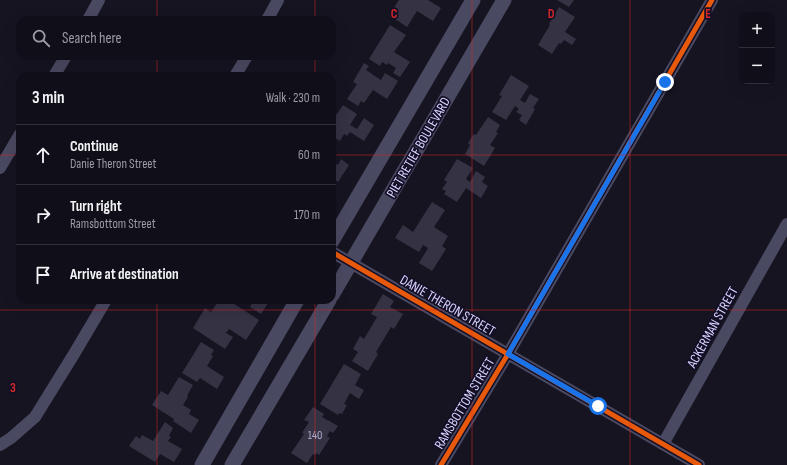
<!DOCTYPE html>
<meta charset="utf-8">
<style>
body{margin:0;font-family:"Sofia Sans Condensed",sans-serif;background:#1e1d26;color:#f1f3f6}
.controls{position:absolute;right:12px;top:12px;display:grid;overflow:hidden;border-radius:8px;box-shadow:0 4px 16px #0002}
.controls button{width:36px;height:36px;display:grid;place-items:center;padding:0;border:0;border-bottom:1px solid #302f38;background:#100f19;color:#f1f3f6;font:20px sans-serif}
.stop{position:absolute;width:12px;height:12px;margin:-9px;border:3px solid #1a73e8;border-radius:50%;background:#fff}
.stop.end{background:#1a73e8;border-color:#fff;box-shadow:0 1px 4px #0008}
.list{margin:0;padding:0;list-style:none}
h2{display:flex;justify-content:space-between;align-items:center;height:52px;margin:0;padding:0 16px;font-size:17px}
h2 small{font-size:13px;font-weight:400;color:#9c9ca2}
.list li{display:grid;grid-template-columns:26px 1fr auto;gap:12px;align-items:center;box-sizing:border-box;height:60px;padding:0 16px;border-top:1px solid #302f38}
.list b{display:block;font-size:15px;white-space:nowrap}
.list p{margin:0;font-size:13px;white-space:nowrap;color:#9c9ca2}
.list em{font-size:13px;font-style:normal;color:#9c9ca2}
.icon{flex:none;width:22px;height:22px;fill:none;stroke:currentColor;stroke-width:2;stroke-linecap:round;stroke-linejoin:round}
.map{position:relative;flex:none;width:787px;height:465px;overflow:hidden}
.search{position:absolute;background:#100f19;box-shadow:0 4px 16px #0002;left:16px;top:16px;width:320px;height:44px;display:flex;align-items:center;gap:10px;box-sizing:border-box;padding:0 14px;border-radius:12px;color:#9c9ca2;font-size:15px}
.panel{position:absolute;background:#100f19;box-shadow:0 4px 16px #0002;left:16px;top:72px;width:320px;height:232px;border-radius:12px}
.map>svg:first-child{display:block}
.building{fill:#343243}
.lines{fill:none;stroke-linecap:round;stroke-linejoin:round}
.minor{stroke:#4a4962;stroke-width:12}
.tertiary{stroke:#4a4962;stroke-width:15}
.cycleway-casing{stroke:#130f26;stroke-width:8}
.cycleway{stroke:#e8590c;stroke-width:5}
.route{stroke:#1a73e8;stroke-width:5}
.grid{fill:none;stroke:#d62828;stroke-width:1;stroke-opacity:0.55}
.labels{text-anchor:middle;stroke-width:3.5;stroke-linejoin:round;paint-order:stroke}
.number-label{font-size:12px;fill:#b0acd0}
.street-label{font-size:14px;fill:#d9d4ff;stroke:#130f26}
.grid-label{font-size:13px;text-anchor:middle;font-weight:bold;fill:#d62828;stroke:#130f26;stroke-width:3.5;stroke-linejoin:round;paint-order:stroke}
</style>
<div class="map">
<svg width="787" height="465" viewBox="0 0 787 465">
<rect width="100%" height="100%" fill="#161421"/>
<g class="building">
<path d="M399,0H428L441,8L433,21L417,11L407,27L389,15Z"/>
<path d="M557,0H574L569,7Z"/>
<path d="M559,7L575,17L565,32L576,39L572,45L564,40L561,44L559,43L552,54L538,45L550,25L549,24Z"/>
<path d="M390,25L406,35L394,52L410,62L400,77L393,73L396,68L388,63L387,65L382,62L380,66L369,59Z"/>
<path d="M364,63L369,66L366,70L381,80L385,73L398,81L387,99L373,90L364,103L361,101L358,106L347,99L357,84L353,82Z"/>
<path d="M511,75L529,86L520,100L525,103L530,94L539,99L533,108L535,109L526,125L519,120L522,115L516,112L519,109L515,106L506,120L492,112L502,96L499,95Z"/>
<path d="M343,105L357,114L350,125L357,129L364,118L374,125L364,141L350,132L347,136L344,134L340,141L332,136V121Z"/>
<path d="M488,117L500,125L496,132L498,133L490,145L495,148L484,166L465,154L470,145L468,143L474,134L476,135Z"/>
<path d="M341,159L349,165L338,182L332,178V161L338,165Z"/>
<path d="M457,159L473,168L466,179L470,182L476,171L485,177L482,182L488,186L481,198L466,188L457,202L444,194L446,191L442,189L447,182L444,180Z"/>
<path d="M432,202L445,210L434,227L448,236L442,246L446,249L432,271L419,263L428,248L423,245L419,252L395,238L403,225L413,232Z"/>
<path d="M383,294L394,301L390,307L403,314L394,329L391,327L376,352L378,354L368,371L352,361L358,352L353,349L360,336L364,339L377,317L371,314Z"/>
<path d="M219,300H228L259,320L246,340L229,329L226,333L233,337L225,349L193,328L205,308L211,312Z"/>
<path d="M247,300H270L261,314L250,307L252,303Z"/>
<path d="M201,342L214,350L211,355L213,356L207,366L224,377L217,389L200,378L197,382L182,373Z"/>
<path d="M344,364L361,374L355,385L364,390L359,399L350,393L344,404L347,405L342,414L339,413L338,415L320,404Z"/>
<path d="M179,377L193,385L187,396L188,397L183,405L191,410L189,414L199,420L191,433L173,421L174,419L152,405L161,391L168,395Z"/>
<path d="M313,407L324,414L322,417L338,426L333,433L330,431L327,436L330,438L319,455L316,453L315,455L313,454L307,463L291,453L304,434L302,433L309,422L304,420Z"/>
<path d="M165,422L173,428L169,436L171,437L168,441L182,449L174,462L160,454L155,462L129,446L136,436L140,439L142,435L153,441Z"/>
</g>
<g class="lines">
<g class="minor">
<path d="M88,20L99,0"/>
<path d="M267,20L278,0"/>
<path d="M54,76L66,56"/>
<path d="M235,76L247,56"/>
<path d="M0,168L20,134"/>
<path d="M332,252L699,465"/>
<path d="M663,444L787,224"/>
<path d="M0,445L11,438L35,417L74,354L106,300"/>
<path d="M441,465L508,354L712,0"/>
</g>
<g class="tertiary">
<path d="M332,241L473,0"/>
<path d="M332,295L504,0"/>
<path d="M202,465L297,300"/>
<path d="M232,465L329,300"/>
</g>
<defs>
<g id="cycleway">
<path d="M332,252L699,465"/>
<path d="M441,465L508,354L712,0"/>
</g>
</defs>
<use href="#cycleway" class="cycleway-casing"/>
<use href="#cycleway" class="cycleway"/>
</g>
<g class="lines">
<path class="route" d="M598,406L508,354L665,82"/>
</g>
<path class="grid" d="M157,0V20M315,0V20M472,0V465M630,0V465M157,56V76M315,56V76M0,155H20M332,155H787M157,300V465M315,300V465M0,310H787"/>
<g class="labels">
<g class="number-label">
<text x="315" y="439">140</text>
</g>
<g class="street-label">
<text transform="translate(418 147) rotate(-60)" y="5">PIET RETIEF BOULEVARD</text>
<text transform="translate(448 305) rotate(30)" y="5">DANIE THERON STREET</text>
<text transform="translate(712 327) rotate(-61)" y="5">ACKERMAN STREET</text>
<text transform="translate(464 403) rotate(-59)" y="5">RAMSBOTTOM STREET</text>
</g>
</g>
<g class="grid-label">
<text x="394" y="18">C</text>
<text x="551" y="18">D</text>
<text x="708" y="18">E</text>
<text x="13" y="392">3</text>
</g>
</svg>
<div class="controls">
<button>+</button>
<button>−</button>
</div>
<div class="stop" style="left:598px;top:406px"></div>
<div class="stop end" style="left:665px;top:82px"></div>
<div class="search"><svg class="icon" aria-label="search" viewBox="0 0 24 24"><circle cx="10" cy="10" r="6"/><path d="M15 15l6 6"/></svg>Search here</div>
<section class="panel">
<h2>3 min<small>Walk · 230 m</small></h2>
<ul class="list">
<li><svg class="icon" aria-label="ahead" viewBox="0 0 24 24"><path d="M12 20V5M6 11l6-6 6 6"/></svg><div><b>Continue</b><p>Danie Theron Street</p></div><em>60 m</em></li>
<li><svg class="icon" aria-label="right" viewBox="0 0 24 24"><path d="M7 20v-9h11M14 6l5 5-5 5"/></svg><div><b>Turn right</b><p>Ramsbottom Street</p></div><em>170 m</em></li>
<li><svg class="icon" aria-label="arrive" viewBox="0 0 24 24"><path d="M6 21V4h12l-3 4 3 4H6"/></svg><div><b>Arrive at destination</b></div></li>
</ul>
</section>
</div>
